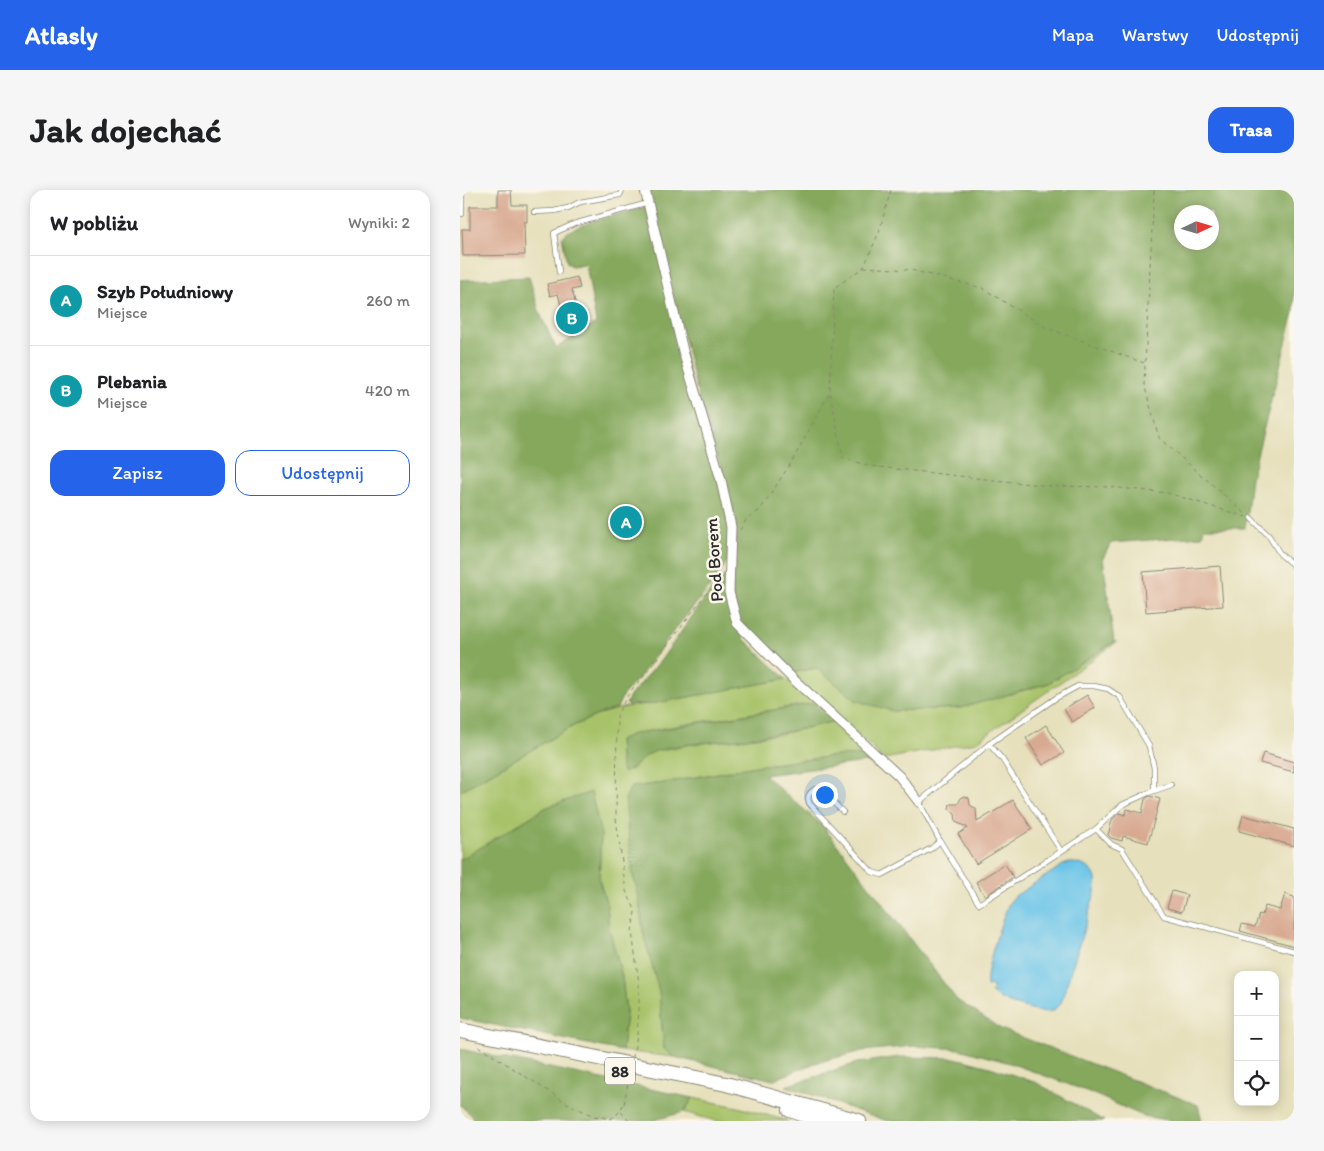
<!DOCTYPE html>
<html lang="pl">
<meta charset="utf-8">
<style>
body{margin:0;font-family:Itim,sans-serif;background:#f6f6f6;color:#202124}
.controls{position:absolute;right:15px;bottom:15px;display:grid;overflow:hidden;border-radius:10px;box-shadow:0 2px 12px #0003}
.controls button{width:45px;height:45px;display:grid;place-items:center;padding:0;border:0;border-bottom:1px solid #e0e0e0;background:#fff;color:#202124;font:25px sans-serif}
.compass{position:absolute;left:714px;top:15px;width:45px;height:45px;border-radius:50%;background:#fff;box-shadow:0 2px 12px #0003;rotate:86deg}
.you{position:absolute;left:364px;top:604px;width:18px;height:18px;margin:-12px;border:4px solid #fff;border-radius:50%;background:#1a73e8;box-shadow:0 0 0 8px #1a73e833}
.badge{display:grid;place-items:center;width:32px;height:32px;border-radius:50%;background:#2563eb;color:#fff;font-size:16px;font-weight:700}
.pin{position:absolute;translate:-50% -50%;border:2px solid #fff;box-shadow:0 1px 5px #0006}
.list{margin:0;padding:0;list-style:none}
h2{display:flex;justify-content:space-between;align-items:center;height:65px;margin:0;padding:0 20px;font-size:21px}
h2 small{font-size:16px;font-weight:400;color:#757577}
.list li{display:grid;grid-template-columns:32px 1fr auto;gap:15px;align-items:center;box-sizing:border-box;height:90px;padding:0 20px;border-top:1px solid #e0e0e0}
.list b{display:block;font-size:19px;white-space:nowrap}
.list p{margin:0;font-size:16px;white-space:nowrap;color:#757577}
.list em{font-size:16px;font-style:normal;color:#757577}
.actions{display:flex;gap:10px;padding:15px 20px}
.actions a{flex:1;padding:11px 0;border:1px solid #2563eb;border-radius:15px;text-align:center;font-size:18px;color:#2563eb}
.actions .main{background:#2563eb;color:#fff}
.icon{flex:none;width:28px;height:28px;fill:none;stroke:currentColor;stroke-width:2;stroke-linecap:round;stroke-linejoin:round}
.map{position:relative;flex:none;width:834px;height:931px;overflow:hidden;border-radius:15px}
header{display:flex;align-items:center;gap:30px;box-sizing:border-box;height:70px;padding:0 25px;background:#2563eb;color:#fff}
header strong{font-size:24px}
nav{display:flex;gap:28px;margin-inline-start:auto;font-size:18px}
.intro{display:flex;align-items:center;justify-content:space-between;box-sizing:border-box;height:120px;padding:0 30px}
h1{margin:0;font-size:35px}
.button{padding:12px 22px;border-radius:15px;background:#2563eb;color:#fff;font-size:18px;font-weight:700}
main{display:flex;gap:30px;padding:0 30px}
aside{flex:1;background:#fff;border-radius:15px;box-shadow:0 2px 12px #0003}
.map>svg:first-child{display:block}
.green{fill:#a7c269;stroke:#69764a}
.forest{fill:#85a85d;stroke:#586a44;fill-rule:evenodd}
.water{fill:#6bc4e8;stroke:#4b788a}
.building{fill:#d8a991}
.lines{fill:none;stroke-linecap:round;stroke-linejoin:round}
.lane-casing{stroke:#888674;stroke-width:6}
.street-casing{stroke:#888674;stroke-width:11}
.primary-casing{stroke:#888674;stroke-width:16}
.path{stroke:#888674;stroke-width:1;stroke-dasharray:4 4;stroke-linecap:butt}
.lane{stroke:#fff;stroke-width:4.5}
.street{stroke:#fff;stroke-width:9}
.primary{stroke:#fff;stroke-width:14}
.path-bridge{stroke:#888674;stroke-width:1;stroke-dasharray:4 4;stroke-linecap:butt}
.labels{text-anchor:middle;stroke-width:5;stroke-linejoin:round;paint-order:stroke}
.shield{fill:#fbf7ec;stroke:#696865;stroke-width:1}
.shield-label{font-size:16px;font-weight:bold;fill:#2b2b2b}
.street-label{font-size:18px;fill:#2b2b2b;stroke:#fbf7ec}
</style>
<header>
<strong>Atlasly</strong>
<nav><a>Mapa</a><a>Warstwy</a><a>Udostępnij</a></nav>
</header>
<div class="intro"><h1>Jak dojechać</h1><a class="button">Trasa</a></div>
<main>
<aside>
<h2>W pobliżu<small>Wyniki: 2</small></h2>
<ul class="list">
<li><span class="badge" style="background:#0f9aa8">A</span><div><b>Szyb Południowy</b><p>Miejsce</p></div><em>260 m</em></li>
<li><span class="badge" style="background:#0f9aa8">B</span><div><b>Plebania</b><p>Miejsce</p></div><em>420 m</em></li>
</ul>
<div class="actions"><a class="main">Zapisz</a><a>Udostępnij</a></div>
</aside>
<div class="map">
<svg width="834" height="931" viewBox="0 0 834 931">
<rect width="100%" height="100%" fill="#fbf7ec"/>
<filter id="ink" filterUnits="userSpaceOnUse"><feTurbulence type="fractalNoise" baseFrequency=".02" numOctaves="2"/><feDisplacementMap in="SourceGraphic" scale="10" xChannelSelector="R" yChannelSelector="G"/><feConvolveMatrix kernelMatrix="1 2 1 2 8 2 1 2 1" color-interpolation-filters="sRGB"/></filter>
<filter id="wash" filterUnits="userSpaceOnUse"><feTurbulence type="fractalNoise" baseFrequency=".0096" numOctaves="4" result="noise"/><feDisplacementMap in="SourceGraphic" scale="20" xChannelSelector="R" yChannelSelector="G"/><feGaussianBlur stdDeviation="1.12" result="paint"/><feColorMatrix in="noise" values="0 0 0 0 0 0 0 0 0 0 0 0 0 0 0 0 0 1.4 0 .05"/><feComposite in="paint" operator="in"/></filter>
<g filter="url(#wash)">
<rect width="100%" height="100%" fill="#e6e0bc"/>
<g class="green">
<path d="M654,452H657L516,552L424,569L331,483L356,478L433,521L501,518L589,493Z"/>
<path d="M326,489L355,513L227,534L173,544L159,550L161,578L171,580L182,568L194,561L227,555L321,544L374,531L411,565L376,566L296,576L204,593L171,597L172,683L178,702L183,742L199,801L204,859L214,867L162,861L166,822L162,787L149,738L147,715L139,690L141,645L87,617L0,670V601C24,587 49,573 73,559C112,536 143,517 190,514Z"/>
<path d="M233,908L278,917L328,931H256L224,922Z"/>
</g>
<g class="forest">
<path d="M190,0H834V122L791,288L785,338H744L742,346L651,353L643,368L654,452L589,493L501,518L433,521L397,511L368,487L356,478L331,483L285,438L277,424L271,400L276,361V334L272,314L238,205L217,121ZM722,22H752V52H722Z"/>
<path d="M186,17L269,337L267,371L258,387L212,443L178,489L163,505L157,518L142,523L113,536L0,601V90L69,87L80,124L96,158L136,133L126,74L112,76L107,73L102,47C112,34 168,22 186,17Z"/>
<path d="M265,385L264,398L271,422L283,448L326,489L190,514L168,515L166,513L171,505L201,470L248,404Z"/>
<path d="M355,513L374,531C339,541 304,546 268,550C244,553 219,554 196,561C183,565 176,577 164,583L161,578L159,550L173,544Z"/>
<path d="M411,565L414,571L304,585L362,635L497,810L541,839L738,915L742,931H713L683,926L629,902L550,873L499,859L454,856L402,861L355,873L313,890L214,867L204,859L199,801L183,742L178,702L172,683L165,609L171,597L204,593L296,576L376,566Z"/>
<path d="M131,602L141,645L139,690L147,715L149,738L162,787L166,822L162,861L0,828V670L87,617Z"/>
<path d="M0,859L233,908L224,922L191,931H13L12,926L0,915Z"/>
<path d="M439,867L495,868L530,877L577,893L644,931H427L326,896L397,873Z"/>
</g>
<path class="water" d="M609,673C619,672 635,678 636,690C637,694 635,699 635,703L601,813L594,820L587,822C573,820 540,813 531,802L534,800L530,795L527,796C524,781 542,729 549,713L555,706L603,675Z"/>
<g id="blocks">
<g class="building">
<path d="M38,0H51L52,15H67V32H64L65,65L3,66L2,39H10V16H38Z"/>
<path d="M117,87L120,98L112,100L120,131L106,134L98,104L90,106L87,94Z"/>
<circle cx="166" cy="333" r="7"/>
<path d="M760,376L763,416L686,422L683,382Z"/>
<path d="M627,505L635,518L612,532L604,519Z"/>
<path d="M586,535L604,563L583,575L566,548Z"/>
<path d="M803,563L834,572V582L800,573Z"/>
<path d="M505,606L509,608L510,615L516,619L517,632L553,610L572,639L516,674L498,644L508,638L496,632L495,624L489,619L490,614H498L501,608Z"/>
<path d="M690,606L700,609L688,653L663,646L662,651L651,648L648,645L652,630L659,623L665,625L667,619L682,623L685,609Z"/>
<path d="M783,625L834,639V656L779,641Z"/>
<path d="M545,674L553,687L525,706L516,692Z"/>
<path d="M712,701L727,705L722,722L707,718Z"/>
<path d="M825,704L834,707V756L780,741L782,734L795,737L799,724L802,725L805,716L820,720Z"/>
</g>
</g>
</g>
<g filter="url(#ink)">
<use href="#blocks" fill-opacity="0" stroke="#888674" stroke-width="1"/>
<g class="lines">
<defs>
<g id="lane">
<path d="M74,22L94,21L108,18L120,12L160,5L162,0"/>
<path d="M2,24V0"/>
<path d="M99,82L94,43L114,34L188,13"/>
<path d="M791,328L809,346L820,364L834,376"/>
<path d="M529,554L542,569L601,661"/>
<path d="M694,601V578L689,556L660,507L648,499L634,496H618L596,508L529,554L459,612L480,651L519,714L636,639L662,615L688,603L711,595"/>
<path d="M383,622L361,600L355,599C349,603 347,606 349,613L412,682L422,685L472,658L480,651"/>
<path d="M636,639L651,654L662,659L704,726L834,761"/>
</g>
<path id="street" d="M185,0L223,161L261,290L271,337L269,402L277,433L332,488L439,586L459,612"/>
<g id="primary">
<path d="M0,840L266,894L399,931"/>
<path d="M330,920L363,931"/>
</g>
</defs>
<use href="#lane" class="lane-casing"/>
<use href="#street" class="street-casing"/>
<use href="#primary" class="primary-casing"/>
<g class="path">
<path d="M431,0L419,42L404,77L374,98L370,202L383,268L410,276L516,288L590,296L650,297L708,303L786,327"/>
<path d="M694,0L684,194L699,248L787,325"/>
<path d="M404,77L451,80L522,98L587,138L684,173"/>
<path d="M280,340L286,330L300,320L331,273L370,202"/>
<path d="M177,845L179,819V794L172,741L175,722L174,717L166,701L156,628L157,526C163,511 172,498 183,487L242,409L260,388"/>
<path d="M18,856L110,915L134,926L150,929L156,926L164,914"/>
<path d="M161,922L169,931"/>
</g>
<use href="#lane" class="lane"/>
<use href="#street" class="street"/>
<use href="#primary" class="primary"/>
<path class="path-bridge" d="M164,914L177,845"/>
</g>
</g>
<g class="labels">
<rect class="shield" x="145" y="867.5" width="30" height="27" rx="4"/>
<g class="shield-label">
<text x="160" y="887">88</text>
</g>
<g class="street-label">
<text transform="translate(254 370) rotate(-94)" y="6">Pod Borem</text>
</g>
</g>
</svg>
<div class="controls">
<button>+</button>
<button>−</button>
<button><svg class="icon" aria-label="locate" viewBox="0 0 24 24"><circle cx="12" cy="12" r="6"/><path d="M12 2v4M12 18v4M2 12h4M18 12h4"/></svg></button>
</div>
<svg class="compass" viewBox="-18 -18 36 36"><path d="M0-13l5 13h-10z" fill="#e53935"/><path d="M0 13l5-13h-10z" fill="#757577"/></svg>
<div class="you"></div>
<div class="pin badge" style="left:166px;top:332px;background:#0f9aa8">A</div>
<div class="pin badge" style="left:112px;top:128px;background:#0f9aa8">B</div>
</div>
</main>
